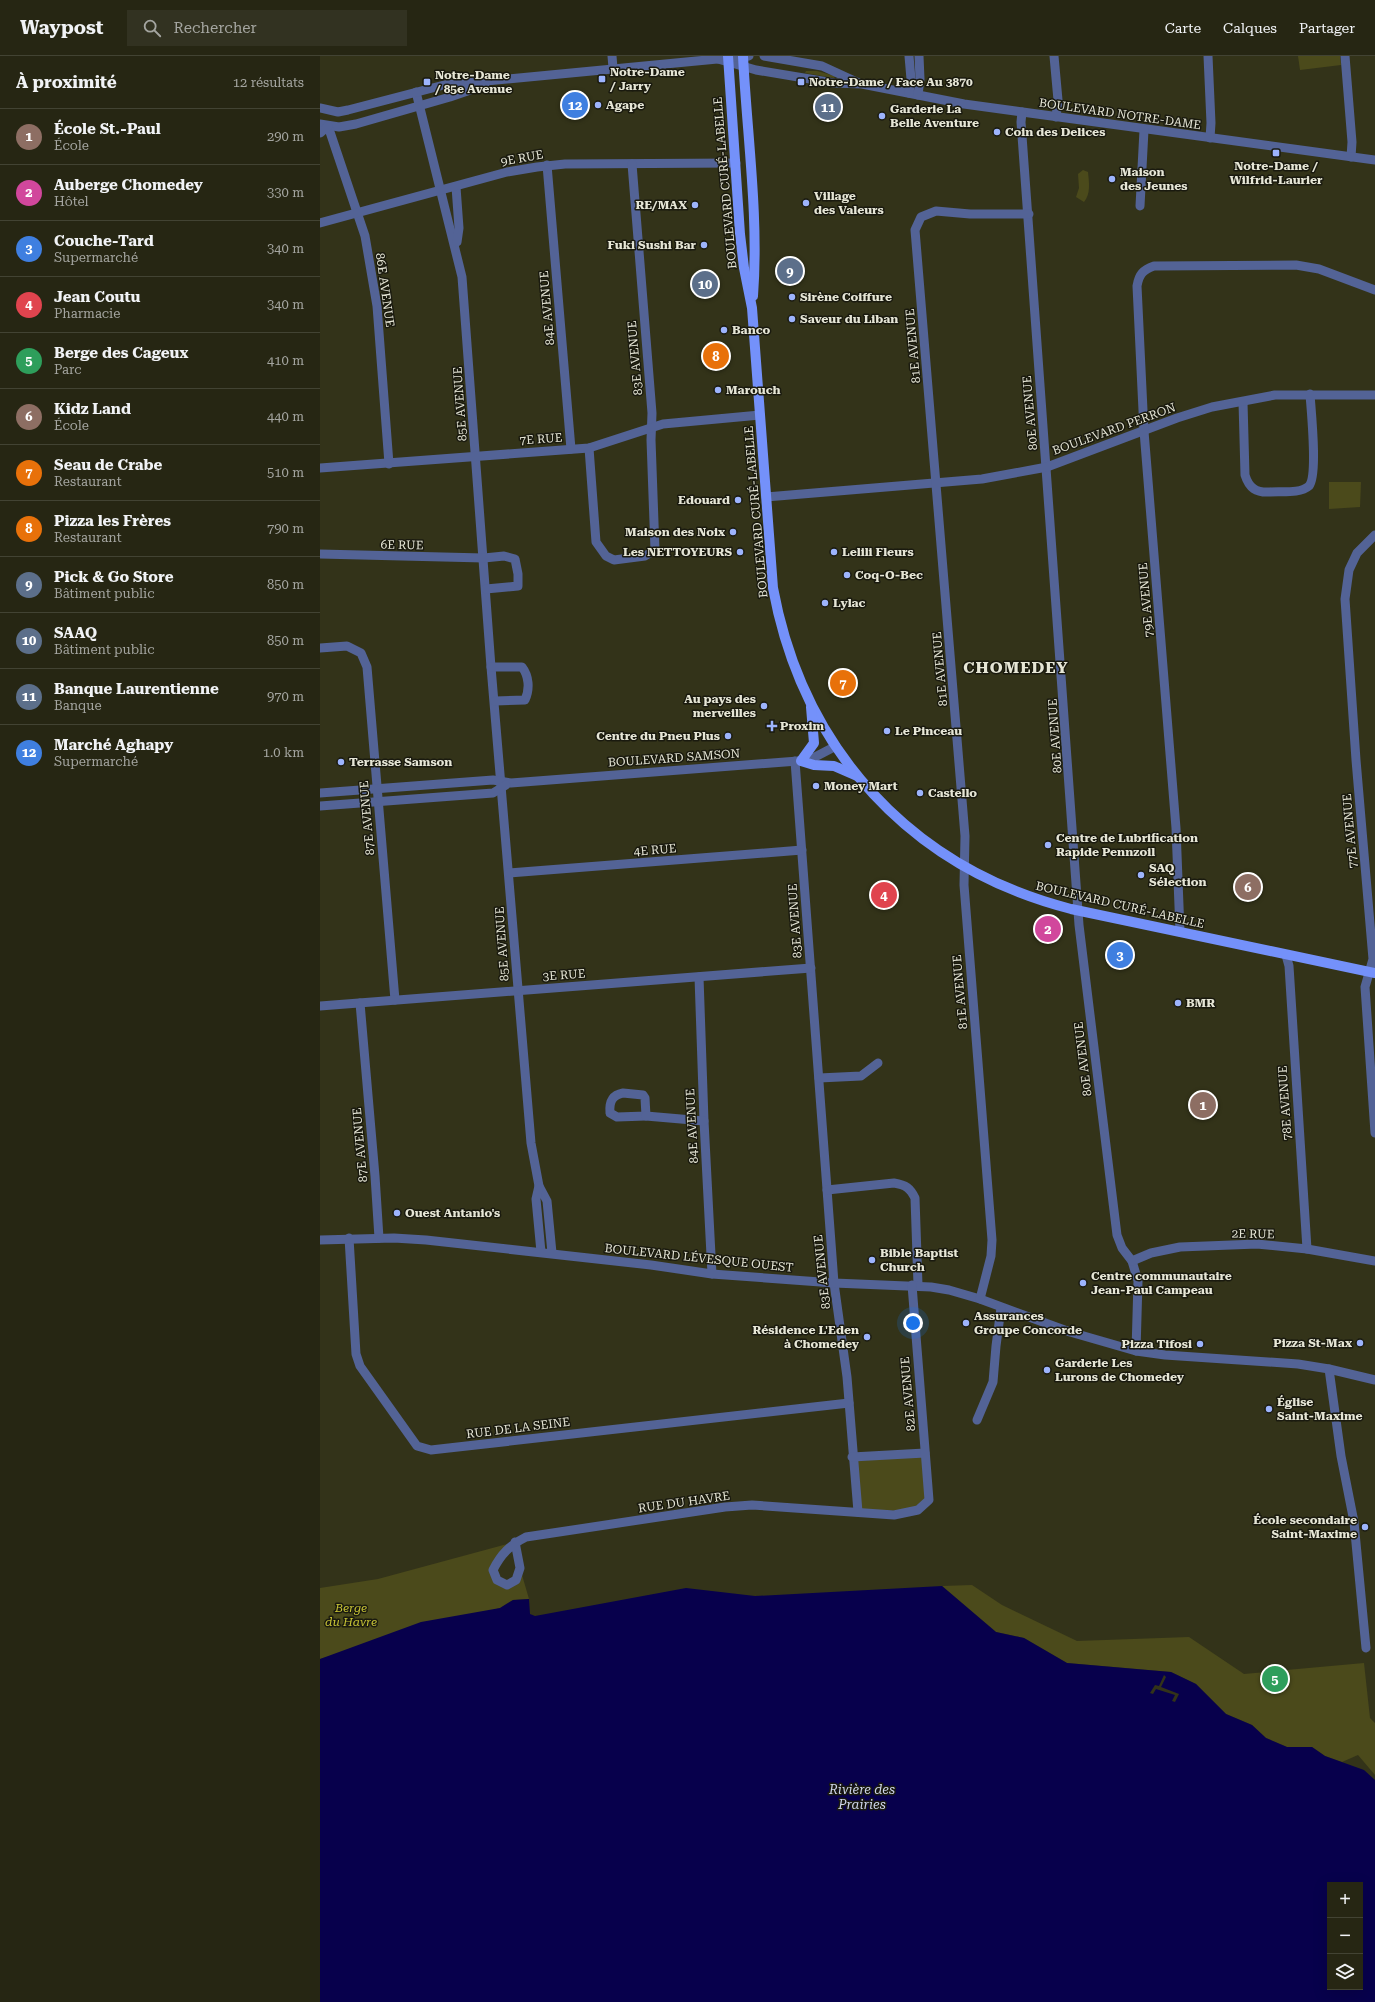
<!DOCTYPE html>
<html lang="fr">
<meta charset="utf-8">
<style>
body{margin:0;font-family:"Roboto Serif",serif;background:#323221;color:#f1f3f6}
.controls{position:absolute;right:12px;bottom:12px;display:grid;overflow:hidden;border-radius:0px;box-shadow:0 4px 16px #0002}
.controls button{width:36px;height:36px;display:grid;place-items:center;padding:0;border:0;border-bottom:1px solid #424333;background:#262613;color:#f1f3f6;font:20px sans-serif}
.you{position:absolute;left:593px;top:1267px;width:14px;height:14px;margin:-10px;border:3px solid #fff;border-radius:50%;background:#1a73e8;box-shadow:0 0 0 6px #1a73e833}
.badge{display:grid;place-items:center;width:26px;height:26px;border-radius:50%;background:#9db4fd;color:#fff;font-size:13px;font-weight:700}
.pin{position:absolute;translate:-50% -50%;border:2px solid #fff;box-shadow:0 1px 4px #0006}
.list{margin:0;padding:0;list-style:none}
h2{display:flex;justify-content:space-between;align-items:center;height:52px;margin:0;padding:0 16px;font-size:17px}
h2 small{font-size:13px;font-weight:400;color:#a4a5a0}
.list li{display:grid;grid-template-columns:26px 1fr auto;gap:12px;align-items:center;box-sizing:border-box;height:56px;padding:0 16px;border-top:1px solid #424333}
.list b{display:block;font-size:15px;white-space:nowrap}
.list p{margin:0;font-size:13px;white-space:nowrap;color:#a4a5a0}
.list em{font-size:13px;font-style:normal;color:#a4a5a0}
.icon{flex:none;width:22px;height:22px;fill:none;stroke:currentColor;stroke-width:2;stroke-linecap:round;stroke-linejoin:round}
.map{position:relative;flex:none;width:1055px;height:1946px;overflow:hidden}
header{display:flex;align-items:center;gap:24px;box-sizing:border-box;height:56px;padding:0 20px;background:#262613;border-bottom:1px solid #424333}
header strong{font-size:19px}
nav{display:flex;gap:22px;margin-inline-start:auto;font-size:14px}
.search{width:280px;height:36px;background:#323221;display:flex;align-items:center;gap:10px;box-sizing:border-box;padding:0 14px;border-radius:0px;color:#a4a5a0;font-size:15px}
main{display:flex}
aside{flex:1;background:#262613}
.map>svg:first-child{display:block}
.green{fill:#4b4a1b}
.water{fill:#07004c;fill-rule:evenodd}
.pier{fill:#333319}
.lines{fill:none;stroke-linecap:round;stroke-linejoin:round}
.minor{stroke:#536396;stroke-width:9}
.major{stroke:#7491fa;stroke-width:10}
.poi-dot{fill:#9db4fd;stroke:#1a1a0f;stroke-width:1.5}
.labels{text-anchor:middle;stroke-width:3;stroke-linejoin:round;paint-order:stroke}
.poi-label{font-size:12px;font-weight:bold;fill:#e6e6d6;stroke:#1a1a0f;text-anchor:start}
.street-label{font-size:12px;fill:#e6e6d6;stroke:#1a1a0f}
.park-label{font-size:12px;font-style:italic;fill:#c9c536;stroke:#1a1a0f}
.water-label{font-size:13px;font-style:italic;fill:#ced5eb;stroke:#1a1a0f}
.district-label{font-size:16px;font-weight:bold;letter-spacing:1px;fill:#e6e6d6;stroke:#1a1a0f}
</style>
<header>
<strong>Waypost</strong>
<div class="search"><svg class="icon" aria-label="search" viewBox="0 0 24 24"><circle cx="10" cy="10" r="6"/><path d="M15 15l6 6"/></svg>Rechercher</div>
<nav><a>Carte</a><a>Calques</a><a>Partager</a></nav>
</header>
<main>
<aside>
<h2>À proximité<small>12 résultats</small></h2>
<ul class="list">
<li><span class="badge" style="background:#8d6e63">1</span><div><b>École St.-Paul</b><p>École</p></div><em>290 m</em></li>
<li><span class="badge" style="background:#d1479c">2</span><div><b>Auberge Chomedey</b><p>Hôtel</p></div><em>330 m</em></li>
<li><span class="badge" style="background:#3f7fe0">3</span><div><b>Couche-Tard</b><p>Supermarché</p></div><em>340 m</em></li>
<li><span class="badge" style="background:#e0444e">4</span><div><b>Jean Coutu</b><p>Pharmacie</p></div><em>340 m</em></li>
<li><span class="badge" style="background:#2e9e5b">5</span><div><b>Berge des Cageux</b><p>Parc</p></div><em>410 m</em></li>
<li><span class="badge" style="background:#8d6e63">6</span><div><b>Kidz Land</b><p>École</p></div><em>440 m</em></li>
<li><span class="badge" style="background:#e8710a">7</span><div><b>Seau de Crabe</b><p>Restaurant</p></div><em>510 m</em></li>
<li><span class="badge" style="background:#e8710a">8</span><div><b>Pizza les Frères</b><p>Restaurant</p></div><em>790 m</em></li>
<li><span class="badge" style="background:#5c6f8a">9</span><div><b>Pick &amp; Go Store</b><p>Bâtiment public</p></div><em>850 m</em></li>
<li><span class="badge" style="background:#5c6f8a">10</span><div><b>SAAQ</b><p>Bâtiment public</p></div><em>850 m</em></li>
<li><span class="badge" style="background:#5c6f8a">11</span><div><b>Banque Laurentienne</b><p>Banque</p></div><em>970 m</em></li>
<li><span class="badge" style="background:#3f7fe0">12</span><div><b>Marché Aghapy</b><p>Supermarché</p></div><em>1.0 km</em></li>
</ul>
</aside>
<div class="map">
<svg width="1055" height="1946" viewBox="0 0 1055 1946">
<rect width="100%" height="100%" fill="#333319"/>
<g class="green">
<path d="M978,0H1020L1021,9L980,14Z"/>
<path d="M486,15H497L515,20L514,22L485,17Z"/>
<path d="M763,114L768,116C769,126 771,138 764,146L756,141L759,132L758,118Z"/>
<path d="M1009,426H1041L1040,451L1009,453Z"/>
<path d="M605,1397L609,1444L598,1454L538,1456L532,1401Z"/>
<path d="M195,1486L173,1514L187,1529L200,1512L209,1543L193,1544L180,1552L0,1603V1532L58,1523Z"/>
<path d="M652,1529L682,1549L757,1585L869,1581L924,1618L1044,1607L1050,1662L1055,1667V1719L1038,1699L1022,1706L1005,1700L992,1691H967L946,1682L932,1669L906,1658L876,1628L851,1616L747,1607L704,1582L676,1576L622,1530Z"/>
</g>
<path class="water" d="M622,1530L676,1576L704,1582L747,1607L851,1616L876,1628L906,1658L932,1669L946,1682L967,1691H992L1005,1700L1044,1714L1055,1724V1946H0V1603L101,1566L180,1552L193,1544L209,1543L210,1558L215,1560L366,1532L435,1540ZM1010,1829H1040V1931H1010Z"/>
<path class="pier" d="M844,1619L846,1621L841,1631L859,1638L855,1646L852,1645L855,1639L836,1633L833,1638L830,1637L835,1629L839,1630Z"/>
<g class="lines">
<g class="minor">
<path d="M292,0L293,12"/>
<path d="M444,0L502,10L539,27"/>
<path d="M734,0L738,44L736,61"/>
<path d="M888,0L891,67L890,82"/>
<path d="M1025,0L1032,86L1031,101"/>
<path d="M398,3L436,14L514,27L542,28L644,48L1055,104"/>
<path d="M96,36L142,221L171,611L211,1087L219,1130L227,1145L232,1197"/>
<path d="M589,37L591,23L589,0"/>
<path d="M598,39L600,23L599,0"/>
<path d="M0,52L18,56L28,54L124,29L429,0"/>
<path d="M702,56L701,66L759,869L797,1179L802,1192L812,1205L818,1225L816,1295"/>
<path d="M0,68L19,71L36,68L130,41L165,29"/>
<path d="M8,70L45,180L57,250L69,408"/>
<path d="M0,77L8,70"/>
<path d="M227,109L251,393"/>
<path d="M136,131L139,172L137,186"/>
<path d="M820,150L824,74"/>
<path d="M0,167L187,116L217,111L245,108L416,107"/>
<path d="M923,346L925,419C929,432 936,437 950,436C961,435 980,438 989,430C998,420 991,354 990,338"/>
<path d="M269,392L276,486L286,500L294,504L325,500L335,494L331,384L332,357L312,108"/>
<path d="M0,412L269,392L343,368L440,359"/>
<path d="M446,441L662,423L727,411L857,362L892,351L955,339H1055"/>
<path d="M1055,479L1037,497L1029,514L1025,543L1036,704L1053,903L1045,931L1055,1077"/>
<path d="M0,498L164,502L184,500L195,503L198,518V530L166,533"/>
<path d="M0,592L27,590L41,597L47,611L75,944"/>
<path d="M171,611H202C209,620 210,633 205,644L175,645"/>
<path d="M475,705L514,1227L527,1321L538,1456"/>
<path d="M0,737L173,724L191,727L478,705L495,701L516,690"/>
<path d="M0,750L173,737L186,729"/>
<path d="M189,817L482,794"/>
<path d="M860,876L856,772L824,375L817,230C819,218 823,214 834,210L976,209L999,213L1055,234"/>
<path d="M966,899L969,910L987,1193"/>
<path d="M379,921L384,1065L392,1218"/>
<path d="M40,947L55,1120L59,1182"/>
<path d="M0,950L491,912"/>
<path d="M499,1022L541,1020L558,1007"/>
<path d="M303,1037L323,1039L325,1042L326,1060L297,1061L290,1057C289,1046 292,1039 303,1037Z"/>
<path d="M326,1060L384,1065"/>
<path d="M219,1130L216,1143L221,1196"/>
<path d="M507,1134L574,1127C586,1129 590,1132 595,1142L598,1229"/>
<path d="M29,1182L36,1298L40,1310L97,1390L111,1394L529,1347"/>
<path d="M0,1184L74,1182L106,1184L331,1209L392,1218L514,1227L611,1231L629,1234L660,1243L750,1276L816,1295L845,1299L978,1308L1009,1313L1055,1324"/>
<path d="M812,1205L831,1197L860,1191L937,1188L987,1193L1055,1205"/>
<path d="M660,1243L671,1200L672,1184L644,829L645,780L595,174L601,161L616,155L650,158H709"/>
<path d="M1009,1313L1021,1400L1034,1466L1046,1592"/>
<path d="M657,1364L673,1326L676,1290L681,1252"/>
<path d="M532,1401L605,1397"/>
<path d="M195,1486L200,1512L196,1524L187,1529L177,1524L173,1514C181,1498 190,1489 206,1481L405,1451L432,1449L574,1459L598,1454L609,1444L592,1229"/>
</g>
<g class="major">
<path d="M408,0L420,178L424,212L432,252L453,532C483,694 591,812 751,853L1055,917"/>
<path d="M423,0C427,79 439,161 433,240"/>
<path d="M491,651L494,687L481,705L494,709L514,710L537,720"/>
</g>
</g>
<g class="poi-dot">
<rect x="278" y="19" width="8" height="8" rx="2"/>
<rect x="103" y="22" width="8" height="8" rx="2"/>
<rect x="477" y="22" width="8" height="8" rx="2"/>
<circle cx="278" cy="49" r="4"/>
<circle cx="562" cy="60" r="4"/>
<circle cx="677" cy="76" r="4"/>
<rect x="952" y="93" width="8" height="8" rx="2"/>
<circle cx="792" cy="123" r="4"/>
<circle cx="486" cy="147" r="4"/>
<circle cx="375" cy="149" r="4"/>
<circle cx="384" cy="189" r="4"/>
<circle cx="472" cy="241" r="4"/>
<circle cx="472" cy="263" r="4"/>
<circle cx="404" cy="274" r="4"/>
<circle cx="398" cy="334" r="4"/>
<circle cx="418" cy="444" r="4"/>
<circle cx="413" cy="476" r="4"/>
<circle cx="420" cy="496" r="4"/>
<circle cx="514" cy="496" r="4"/>
<circle cx="527" cy="519" r="4"/>
<circle cx="505" cy="547" r="4"/>
<circle cx="444" cy="650" r="4"/>
<path d="M450 664h4v4h4v4h-4v4h-4v-4h-4v-4h4z"/>
<circle cx="567" cy="675" r="4"/>
<circle cx="408" cy="680" r="4"/>
<circle cx="21" cy="706" r="4"/>
<circle cx="496" cy="730" r="4"/>
<circle cx="600" cy="737" r="4"/>
<circle cx="728" cy="789" r="4"/>
<circle cx="821" cy="819" r="4"/>
<circle cx="858" cy="947" r="4"/>
<circle cx="77" cy="1157" r="4"/>
<circle cx="552" cy="1204" r="4"/>
<circle cx="763" cy="1227" r="4"/>
<circle cx="646" cy="1267" r="4"/>
<circle cx="547" cy="1281" r="4"/>
<circle cx="1040" cy="1287" r="4"/>
<circle cx="880" cy="1288" r="4"/>
<circle cx="727" cy="1314" r="4"/>
<circle cx="949" cy="1353" r="4"/>
<circle cx="1045" cy="1471" r="4"/>
</g>
<g class="labels">
<g class="poi-label">
<text x="290" y="20">Notre-Dame<tspan x="290" dy="14">/ Jarry</tspan></text>
<text x="115" y="23">Notre-Dame<tspan x="115" dy="14">/ 85e Avenue</tspan></text>
<text x="489" y="30">Notre-Dame / Face Au 3870</text>
<text x="286" y="53">Agape</text>
<text x="570" y="57">Garderie La<tspan x="570" dy="14">Belle Aventure</tspan></text>
<text x="685" y="80">Coin des Delices</text>
<text x="956" y="114" text-anchor="middle">Notre-Dame /<tspan x="956" dy="14">Wilfrid-Laurier</tspan></text>
<text x="800" y="120">Maison<tspan x="800" dy="14">des Jeunes</tspan></text>
<text x="494" y="144">Village<tspan x="494" dy="14">des Valeurs</tspan></text>
<text x="367" y="153" text-anchor="end">RE/MAX</text>
<text x="376" y="193" text-anchor="end">Fuki Sushi Bar</text>
<text x="480" y="245">Sirène Coiffure</text>
<text x="480" y="267">Saveur du Liban</text>
<text x="412" y="278">Banco</text>
<text x="406" y="338">Marouch</text>
<text x="410" y="448" text-anchor="end">Edouard</text>
<text x="405" y="480" text-anchor="end">Maison des Noix</text>
<text x="412" y="500" text-anchor="end">Les NETTOYEURS</text>
<text x="522" y="500">Lelili Fleurs</text>
<text x="535" y="523">Coq-O-Bec</text>
<text x="513" y="551">Lylac</text>
<text x="436" y="647" text-anchor="end">Au pays des<tspan x="436" dy="14">merveilles</tspan></text>
<text x="460" y="674">Proxim</text>
<text x="575" y="679">Le Pinceau</text>
<text x="400" y="684" text-anchor="end">Centre du Pneu Plus</text>
<text x="29" y="710">Terrasse Samson</text>
<text x="504" y="734">Money Mart</text>
<text x="608" y="741">Castello</text>
<text x="736" y="786">Centre de Lubrification<tspan x="736" dy="14">Rapide Pennzoil</tspan></text>
<text x="829" y="816">SAQ<tspan x="829" dy="14">Sélection</tspan></text>
<text x="866" y="951">BMR</text>
<text x="85" y="1161">Ouest Antanio's</text>
<text x="560" y="1201">Bible Baptist<tspan x="560" dy="14">Church</tspan></text>
<text x="771" y="1224">Centre communautaire<tspan x="771" dy="14">Jean-Paul Campeau</tspan></text>
<text x="654" y="1264">Assurances<tspan x="654" dy="14">Groupe Concorde</tspan></text>
<text x="539" y="1278" text-anchor="end">Résidence L'Eden<tspan x="539" dy="14">à Chomedey</tspan></text>
<text x="1032" y="1291" text-anchor="end">Pizza St-Max</text>
<text x="872" y="1292" text-anchor="end">Pizza Tifosi</text>
<text x="735" y="1311">Garderie Les<tspan x="735" dy="14">Lurons de Chomedey</tspan></text>
<text x="957" y="1350">Église<tspan x="957" dy="14">Saint-Maxime</tspan></text>
<text x="1037" y="1468" text-anchor="end">École secondaire<tspan x="1037" dy="14">Saint-Maxime</tspan></text>
</g>
<g class="street-label">
<text transform="translate(800 58) rotate(8)" y="4">BOULEVARD NOTRE-DAME</text>
<text transform="translate(202 102) rotate(-10)" y="4">9E RUE</text>
<text transform="translate(405 127) rotate(-95)" y="4">BOULEVARD CURÉ-LABELLE</text>
<text transform="translate(65 234) rotate(82)" y="4">86E AVENUE</text>
<text transform="translate(227 252) rotate(-95)" y="4">84E AVENUE</text>
<text transform="translate(593 290) rotate(-95)" y="4">81E AVENUE</text>
<text transform="translate(315 302) rotate(-95)" y="4">83E AVENUE</text>
<text transform="translate(140 348) rotate(-94)" y="4">85E AVENUE</text>
<text transform="translate(710 357) rotate(-95)" y="4">80E AVENUE</text>
<text transform="translate(794 373) rotate(-20)" y="4">BOULEVARD PERRON</text>
<text transform="translate(221 383) rotate(-4)" y="4">7E RUE</text>
<text transform="translate(436 456) rotate(-95)" y="4">BOULEVARD CURÉ-LABELLE</text>
<text transform="translate(82 489) rotate(1)" y="4">6E RUE</text>
<text transform="translate(826 544) rotate(-95)" y="4">79E AVENUE</text>
<text transform="translate(620 613) rotate(-95)" y="4">81E AVENUE</text>
<text transform="translate(735 680) rotate(-94)" y="4">80E AVENUE</text>
<text transform="translate(354 702) rotate(-4)" y="4">BOULEVARD SAMSON</text>
<text transform="translate(47 762) rotate(-95)" y="4">87E AVENUE</text>
<text transform="translate(1030 775) rotate(-95)" y="4">77E AVENUE</text>
<text transform="translate(335 794) rotate(-5)" y="4">4E RUE</text>
<text transform="translate(800 849) rotate(13)" y="4">BOULEVARD CURÉ-LABELLE</text>
<text transform="translate(475 865) rotate(-94)" y="4">83E AVENUE</text>
<text transform="translate(182 888) rotate(-94)" y="4">85E AVENUE</text>
<text transform="translate(244 919) rotate(-4)" y="4">3E RUE</text>
<text transform="translate(640 936) rotate(-95)" y="4">81E AVENUE</text>
<text transform="translate(763 1003) rotate(-97)" y="4">80E AVENUE</text>
<text transform="translate(965 1047) rotate(-94)" y="4">78E AVENUE</text>
<text transform="translate(372 1070) rotate(-93)" y="4">84E AVENUE</text>
<text transform="translate(40 1089) rotate(-95)" y="4">87E AVENUE</text>
<text transform="translate(933 1178) rotate(1)" y="4">2E RUE</text>
<text transform="translate(379 1202) rotate(6)" y="4">BOULEVARD LÉVESQUE OUEST</text>
<text transform="translate(502 1216) rotate(-96)" y="4">83E AVENUE</text>
<text transform="translate(588 1338) rotate(-95)" y="4">82E AVENUE</text>
<text transform="translate(198 1372) rotate(-7)" y="4">RUE DE LA SEINE</text>
<text transform="translate(364 1446) rotate(-8)" y="4">RUE DU HAVRE</text>
</g>
<g class="park-label">
<text x="31" y="1556">Berge<tspan x="31" dy="14">du Havre</tspan></text>
</g>
<g class="water-label">
<text x="542" y="1738">Rivière des<tspan x="542" dy="15">Prairies</tspan></text>
</g>
<g class="district-label">
<text x="696" y="617">CHOMEDEY</text>
</g>
</g>
</svg>
<div class="controls">
<button>+</button>
<button>−</button>
<button><svg class="icon" aria-label="layers" viewBox="0 0 24 24"><path d="M12 4l9 5-9 5-9-5zM3 14l9 5 9-5"/></svg></button>
</div>
<div class="you"></div>
<div class="pin badge" style="left:883px;top:1049px;background:#8d6e63">1</div>
<div class="pin badge" style="left:728px;top:873px;background:#d1479c">2</div>
<div class="pin badge" style="left:800px;top:899px;background:#3f7fe0">3</div>
<div class="pin badge" style="left:564px;top:839px;background:#e0444e">4</div>
<div class="pin badge" style="left:955px;top:1623px;background:#2e9e5b">5</div>
<div class="pin badge" style="left:928px;top:831px;background:#8d6e63">6</div>
<div class="pin badge" style="left:523px;top:627px;background:#e8710a">7</div>
<div class="pin badge" style="left:396px;top:300px;background:#e8710a">8</div>
<div class="pin badge" style="left:470px;top:215px;background:#5c6f8a">9</div>
<div class="pin badge" style="left:385px;top:228px;background:#5c6f8a">10</div>
<div class="pin badge" style="left:508px;top:51px;background:#5c6f8a">11</div>
<div class="pin badge" style="left:255px;top:49px;background:#3f7fe0">12</div>
</div>
</main>
